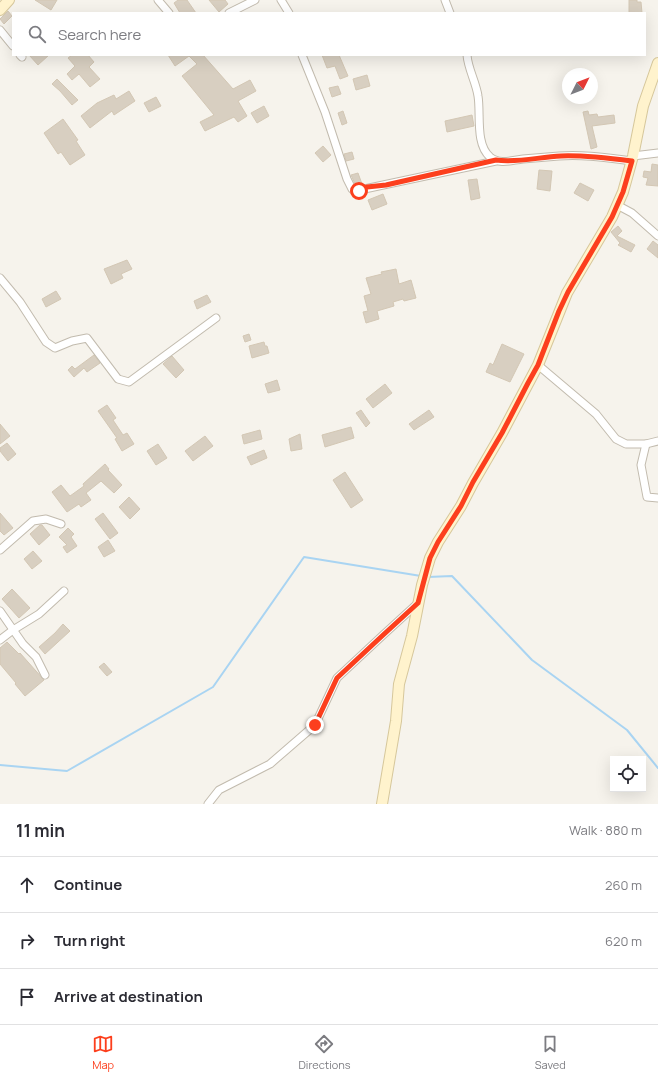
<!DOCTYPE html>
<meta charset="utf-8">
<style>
body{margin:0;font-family:Manrope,sans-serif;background:#f2f2f3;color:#2b2b33}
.controls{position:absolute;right:12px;bottom:12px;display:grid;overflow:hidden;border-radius:0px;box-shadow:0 4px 16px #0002}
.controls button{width:36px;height:36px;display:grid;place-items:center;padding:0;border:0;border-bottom:1px solid #e1e1e2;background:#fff;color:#2b2b33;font:20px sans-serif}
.compass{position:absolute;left:562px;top:68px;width:36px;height:36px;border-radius:50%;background:#fff;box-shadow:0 4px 16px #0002;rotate:48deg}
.stop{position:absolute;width:12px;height:12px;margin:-9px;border:3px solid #fc3f1d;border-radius:50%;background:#fff}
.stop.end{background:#fc3f1d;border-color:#fff;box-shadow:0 1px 4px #0008}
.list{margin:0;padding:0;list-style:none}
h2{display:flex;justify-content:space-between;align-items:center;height:52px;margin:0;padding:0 16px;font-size:17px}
h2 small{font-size:13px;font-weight:400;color:#7c7c81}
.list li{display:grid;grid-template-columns:26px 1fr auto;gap:12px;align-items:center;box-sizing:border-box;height:56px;padding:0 16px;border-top:1px solid #e1e1e2}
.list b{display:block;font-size:15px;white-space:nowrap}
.list em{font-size:13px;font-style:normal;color:#7c7c81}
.icon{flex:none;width:22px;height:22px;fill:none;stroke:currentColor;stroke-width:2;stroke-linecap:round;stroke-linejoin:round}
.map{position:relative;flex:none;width:658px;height:804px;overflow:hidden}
.search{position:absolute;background:#fff;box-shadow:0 4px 16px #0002;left:12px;right:12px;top:12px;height:44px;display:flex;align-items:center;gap:10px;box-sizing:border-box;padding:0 14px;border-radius:0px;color:#7c7c81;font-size:15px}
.sheet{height:220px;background:#fff}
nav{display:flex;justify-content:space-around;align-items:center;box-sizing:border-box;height:56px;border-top:1px solid #e1e1e2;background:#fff;font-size:11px;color:#7c7c81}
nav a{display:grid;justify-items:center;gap:2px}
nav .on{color:#fc3f1d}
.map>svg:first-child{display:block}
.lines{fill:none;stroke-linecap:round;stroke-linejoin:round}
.stream{stroke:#a9d4f2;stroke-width:2}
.building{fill:#d8cfc1;stroke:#d3c7b4}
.street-casing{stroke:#c2bbae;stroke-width:9}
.secondary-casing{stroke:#d6c79b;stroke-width:12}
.street{stroke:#fff;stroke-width:7}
.secondary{stroke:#fff3cd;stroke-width:10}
.route{stroke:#fc3f1d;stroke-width:5}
</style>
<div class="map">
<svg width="658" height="804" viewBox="0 0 658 804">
<rect width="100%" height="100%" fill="#f6f3ec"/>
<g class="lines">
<g class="stream">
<path d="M428,577L452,576L532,660L627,730L658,768"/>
<path d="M0,765L67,771L213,687L304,557L421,576"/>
</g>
</g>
<g class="building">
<path d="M35,0H57L51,10Z"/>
<path d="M178,0H187L196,13H180L174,3Z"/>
<path d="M209,0H225L228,4L219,12Z"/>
<path d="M629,0H637V2H641L642,13H629Z"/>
<path d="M8,11L12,16L4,24L0,19Z"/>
<path d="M29,55H49L38,65Z"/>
<path d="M72,55H88L94,62L89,67L100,79L90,87L79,74L72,80L67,74L75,66L68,58Z"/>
<path d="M168,55H203L233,89L250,80L256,91L238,101L247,116L238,122L234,117L205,131L200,122L214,115L182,76L197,64L189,56L175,66Z"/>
<path d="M322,55H339L348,76L340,79L335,66L327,68Z"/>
<path d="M367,75L370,86L356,90L353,79Z"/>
<path d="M57,79L78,100L72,105L60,91L52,84Z"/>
<path d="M338,86L341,94L332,97L329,88Z"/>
<path d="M129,91L135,101L114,115L112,111L90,128L81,116L97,103L114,95L116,99Z"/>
<path d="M156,97L161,106L149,112L144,103Z"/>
<path d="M264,106L269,116L257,123L251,113Z"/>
<path d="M343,111L347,123L342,125L338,113Z"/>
<path d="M588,111L589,115L597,114L598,117L614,115L615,123L592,126L597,147L591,149L583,112Z"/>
<path d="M472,115L474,126L447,132L445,121Z"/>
<path d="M63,119L78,140L76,141L85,155L70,165L61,152L58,154L44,133Z"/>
<path d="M323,146L331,155L323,162L315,153Z"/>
<path d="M352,152L354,159L346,161L344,154Z"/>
<path d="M652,164L658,165V186L646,185L648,178L643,177L644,171L651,172Z"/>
<path d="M539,170L552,171L550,191L537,189Z"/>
<path d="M358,173L362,184L356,186L351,175Z"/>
<path d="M477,179L480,198L471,200L468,180Z"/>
<path d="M580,183L594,190L588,201L574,193Z"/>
<path d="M383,194L387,204L372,210L368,200Z"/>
<path d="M618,226L622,231L617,236L635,245L631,252L618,245L620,243L611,232Z"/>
<path d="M653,241L658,245V258L647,249Z"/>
<path d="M127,260L132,269L121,274L123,278L111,284L104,269Z"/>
<path d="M396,269L399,284L411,280L416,298L404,301L403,299L393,302L394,306L377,311L379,319L366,323L363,312L368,311L364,296L371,294L366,278L382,274L381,272Z"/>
<path d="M56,291L61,299L46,307L42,299Z"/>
<path d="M207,295L211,302L197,309L194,301Z"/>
<path d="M249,334L251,340L245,342L243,336Z"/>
<path d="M264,342L265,346H267L269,353L252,358L249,346Z"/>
<path d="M502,344L524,354L510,382L486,372L490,363L493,365Z"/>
<path d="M94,355L100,363L87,372L84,368L74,377L68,370L72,366L75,369Z"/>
<path d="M172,356L184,370L176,378L163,364Z"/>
<path d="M277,380L280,390L268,393L265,384Z"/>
<path d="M385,384L392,393L373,408L366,399Z"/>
<path d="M107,405L116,418L113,420L123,435L127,433L134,444L122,451L115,439L117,438L98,411Z"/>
<path d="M361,410L370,423L366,427L356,413Z"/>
<path d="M429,410L434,417L414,430L409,424Z"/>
<path d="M0,424L10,436L0,444Z"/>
<path d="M351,427L354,438L325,447L322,435Z"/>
<path d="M260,430L262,439L244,444L242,435Z"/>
<path d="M300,434L302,449L291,451L289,439Z"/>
<path d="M205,436L213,446L193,461L185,451Z"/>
<path d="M7,443L16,454L8,461L0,451V448Z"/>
<path d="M158,444L167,458L156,465L147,451Z"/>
<path d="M264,450L267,458L251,465L247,457Z"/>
<path d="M105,464L109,469L108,470L122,485L114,493L101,481L86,493L91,500L81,507L79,504L67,512L52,492L61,485L70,496L84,486L83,484Z"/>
<path d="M345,472L363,500L351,508L333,480Z"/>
<path d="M129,497L140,509L130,519L119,507Z"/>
<path d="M0,513L13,528L4,535L0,531Z"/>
<path d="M103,513L118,533L110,539L95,519Z"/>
<path d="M40,525H42L50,535L39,545L30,534Z"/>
<path d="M68,528L74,534L71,537L77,546L67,553L63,547L67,545L59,537Z"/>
<path d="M108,540L115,551L104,557L98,547Z"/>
<path d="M33,551L42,561L32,569L24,559Z"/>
<path d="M12,589L30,608L19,618L2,599Z"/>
<path d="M63,624L70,631L45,654L39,647L55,633Z"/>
<path d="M7,642L19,654L20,653L44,680L25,696L15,684L16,683L0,664V648Z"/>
<path d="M104,663L112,672L107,676L99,667Z"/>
</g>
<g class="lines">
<defs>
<g id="street">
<path d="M158,0L169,13"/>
<path d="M281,0L289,13"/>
<path d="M445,0L450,13"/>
<path d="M229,13L255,0"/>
<path d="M0,30L13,46"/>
<path d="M20,55L22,57"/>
<path d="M302,55L325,112L347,179L352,189L355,191L496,161"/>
<path d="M467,55C468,69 476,82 478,96C481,114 475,144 490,157C500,165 512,160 523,159C535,158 547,157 559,156C583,154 608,158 632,161"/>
<path d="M633,156L658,153"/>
<path d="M617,205L632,213L658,236"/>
<path d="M0,278L20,302L46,342L55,348L72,341L87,338L118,379L129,382L216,318"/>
<path d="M538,365L596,414L616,439L626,444H646L658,441"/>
<path d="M646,444L641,465L647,497L658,498"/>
<path d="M0,550L33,521L46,519L61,524"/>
<path d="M0,611L23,644L36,657L45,675"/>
<path d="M0,640L13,630L39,614L64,591"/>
<path d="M208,804L219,790L270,764L315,725L337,678L382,636L418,603"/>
</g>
<g id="secondary">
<path d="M0,10L9,0"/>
<path d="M382,804L396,721L399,684L412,636L422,585L430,558L438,542L461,506L473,483L502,433L538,365L567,293L612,217L623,192L633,156L643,106L658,63"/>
</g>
</defs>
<use href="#street" class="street-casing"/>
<use href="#secondary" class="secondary-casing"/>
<use href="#street" class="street"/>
<use href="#secondary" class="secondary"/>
</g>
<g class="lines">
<path class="route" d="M315,725L337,678L382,636L418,603L430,558L438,542L461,506L473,482L502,433L528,383L538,365L559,311L568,292L612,217L623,192L632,161C608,158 584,155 561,156C539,157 517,163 496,160L386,185L367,187L359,191"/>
</g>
</svg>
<div class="controls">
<button><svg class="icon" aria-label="locate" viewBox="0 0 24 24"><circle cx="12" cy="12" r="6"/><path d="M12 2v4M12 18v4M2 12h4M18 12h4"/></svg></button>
</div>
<svg class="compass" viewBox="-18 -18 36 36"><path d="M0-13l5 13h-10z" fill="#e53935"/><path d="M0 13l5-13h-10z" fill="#7c7c81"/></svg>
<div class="stop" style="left:359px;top:191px"></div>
<div class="stop end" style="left:315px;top:725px"></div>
<div class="search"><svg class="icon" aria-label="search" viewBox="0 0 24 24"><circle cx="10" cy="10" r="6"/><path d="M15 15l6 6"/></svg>Search here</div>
</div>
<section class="sheet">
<h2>11 min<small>Walk · 880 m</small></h2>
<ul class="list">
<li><svg class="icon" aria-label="ahead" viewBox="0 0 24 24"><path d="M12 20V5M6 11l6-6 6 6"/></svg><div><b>Continue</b></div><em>260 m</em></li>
<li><svg class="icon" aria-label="right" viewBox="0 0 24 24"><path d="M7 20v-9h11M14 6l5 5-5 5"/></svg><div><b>Turn right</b></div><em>620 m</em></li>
<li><svg class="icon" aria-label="arrive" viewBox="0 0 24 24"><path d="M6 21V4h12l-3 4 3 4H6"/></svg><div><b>Arrive at destination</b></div></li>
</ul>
</section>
<nav>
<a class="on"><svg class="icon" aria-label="map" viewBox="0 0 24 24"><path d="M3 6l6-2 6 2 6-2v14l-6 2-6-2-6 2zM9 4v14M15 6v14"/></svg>Map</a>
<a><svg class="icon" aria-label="directions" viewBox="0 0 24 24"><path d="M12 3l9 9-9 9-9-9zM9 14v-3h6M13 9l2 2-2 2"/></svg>Directions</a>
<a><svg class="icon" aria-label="saved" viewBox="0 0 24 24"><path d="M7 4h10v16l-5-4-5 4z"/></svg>Saved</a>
</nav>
